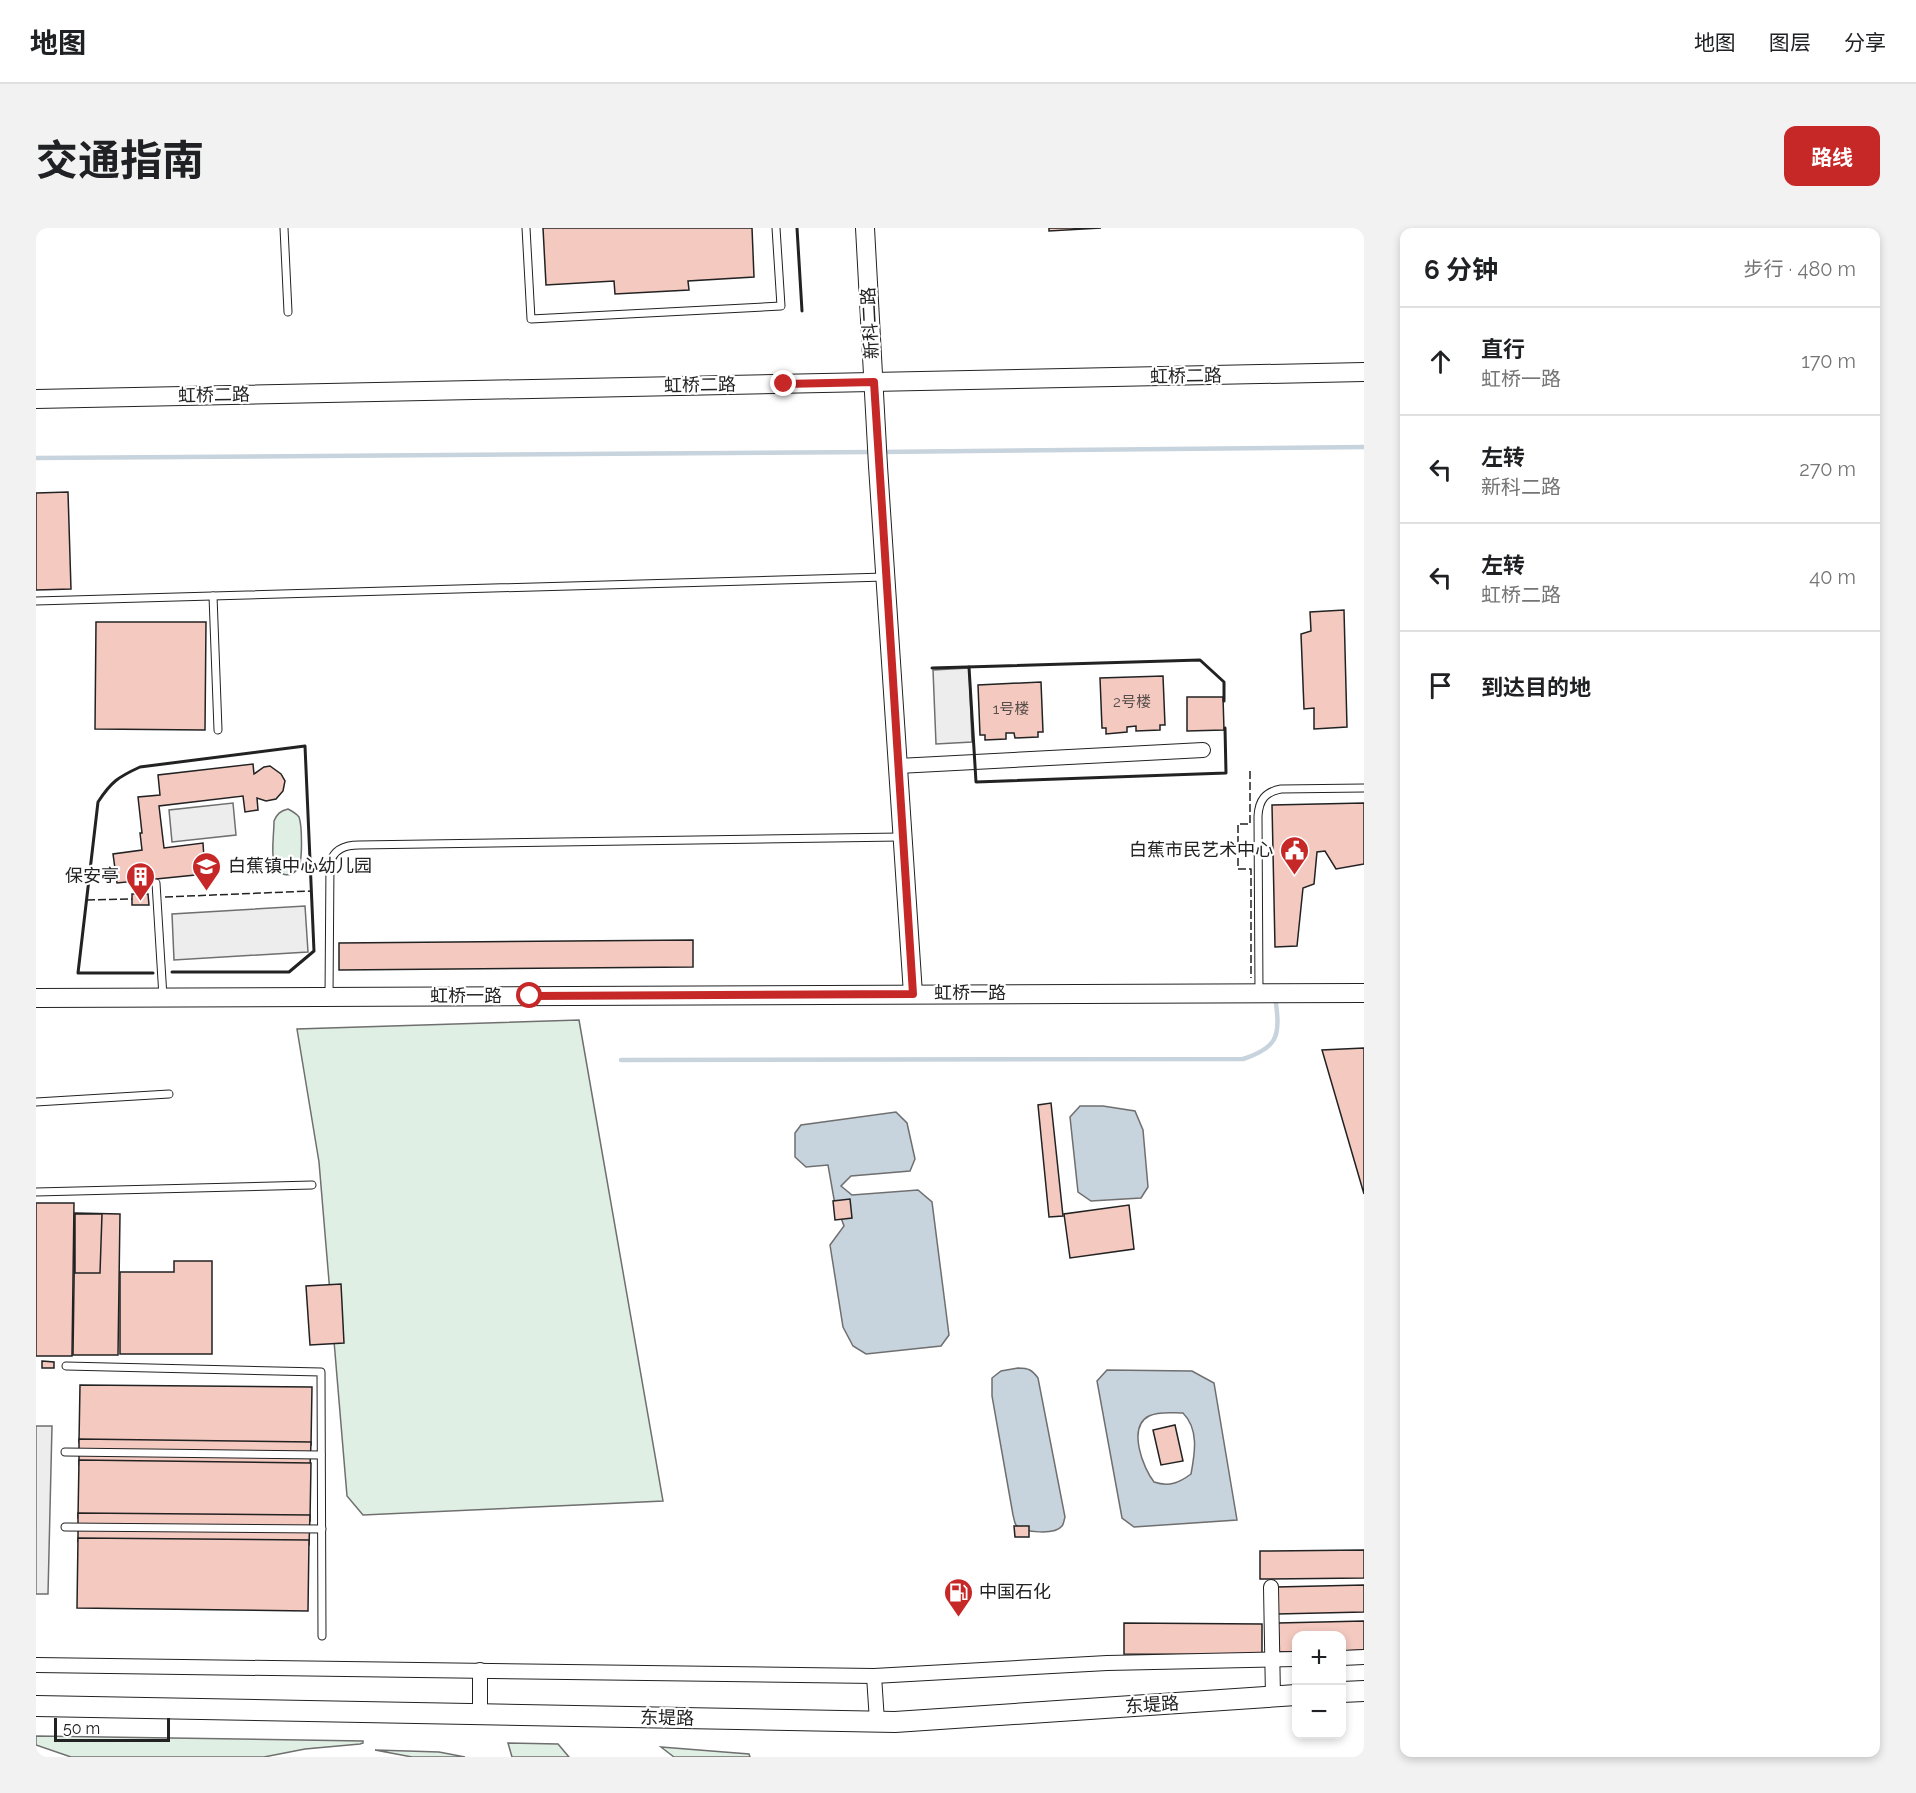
<!DOCTYPE html>
<html lang="zh">
<meta charset="utf-8">
<style>
body{margin:0;font-family:Raleway,"Noto Sans SC",sans-serif;background:#f2f2f2;color:#202124}
.controls{position:absolute;right:18px;bottom:18px;display:grid;overflow:hidden;border-radius:12px;box-shadow:0 3px 9px #0003}
.controls button{width:54px;height:54px;display:grid;place-items:center;padding:0;border:0;border-bottom:2px solid #e0e0e0;background:#fff;color:#202124;font:30px sans-serif}
.scale{position:absolute;left:18px;bottom:15px;width:116px;box-sizing:border-box;padding-left:6px;border:3px solid #222;border-top:0;font-size:16px;line-height:21px;white-space:nowrap;color:#222;-webkit-text-stroke:4px #fff;paint-order:stroke}
.stop{position:absolute;width:18px;height:18px;margin:-14px;border:4px solid #c62828;border-radius:50%;background:#fff}
.stop.end{background:#c62828;border-color:#fff;box-shadow:0 2px 6px #0008}
.list{margin:0;padding:0;list-style:none}
h2{display:flex;justify-content:space-between;align-items:center;height:78px;margin:0;padding:0 24px;font-size:26px}
h2 small{font-size:20px;font-weight:400;color:#757577}
.list li{display:grid;grid-template-columns:39px 1fr auto;gap:18px;align-items:center;box-sizing:border-box;height:108px;padding:0 24px;border-top:2px solid #e0e0e0}
.list b{display:block;font-size:22px;white-space:nowrap}
.list p{margin:0;font-size:20px;white-space:nowrap;color:#757577}
.list em{font-size:20px;font-style:normal;color:#757577}
.icon{flex:none;width:33px;height:33px;fill:none;stroke:currentColor;stroke-width:2;stroke-linecap:round;stroke-linejoin:round}
.map{position:relative;flex:none;width:1328px;height:1529px;overflow:hidden;border-radius:12px}
header{display:flex;align-items:center;gap:36px;box-sizing:border-box;height:84px;padding:0 30px;background:#fff;border-bottom:2px solid #e0e0e0}
header strong{font-size:28px}
nav{display:flex;gap:33px;margin-inline-start:auto;font-size:21px}
.intro{display:flex;align-items:center;justify-content:space-between;box-sizing:border-box;height:144px;padding:0 36px}
h1{margin:0;font-size:42px}
.button{padding:15px 27px;border-radius:12px;background:#c62828;color:#fff;font-size:21px;font-weight:700}
main{display:flex;gap:36px;padding:0 36px}
aside{flex:1;background:#fff;border-radius:12px;box-shadow:0 3px 9px #0003}
.map>svg:first-child{display:block}
.green{fill:#e0efe3;stroke:#6f6f6f;stroke-width:1.5}
.parking{fill:#ededed;stroke:#6f6f6f;stroke-width:1.5}
.water{fill:#c7d3dd;stroke:#6f6f6f;stroke-width:1.5;fill-rule:evenodd}
.lines{fill:none;stroke-linecap:round;stroke-linejoin:round}
.stream{stroke:#c7d3dd;stroke-width:4.5}
.building{fill:#f3c9c0;stroke:#222;stroke-width:1.5}
.service-casing{stroke:#222;stroke-width:9}
.minor-casing{stroke:#222;stroke-width:16}
.tertiary-casing{stroke:#222;stroke-width:20}
.secondary-casing{stroke:#222;stroke-width:22}
.service{stroke:#fff;stroke-width:7}
.minor{stroke:#fff;stroke-width:14}
.tertiary{stroke:#fff;stroke-width:18}
.secondary{stroke:#fff;stroke-width:20}
.fence{stroke:#222;stroke-width:1.5;stroke-dasharray:8 3;stroke-linecap:butt}
.wall{stroke:#222;stroke-width:3}
.route{stroke:#c62828;stroke-width:8}
.labels{text-anchor:middle;stroke-width:4.5;stroke-linejoin:round;paint-order:stroke}
.number-label{font-size:15px;fill:#564c4a}
.street-label{font-size:18px;fill:#222;stroke:#fff}
.poi-label{font-size:18px;fill:#222;stroke:#fff;text-anchor:end}
</style>
<header>
<strong>地图</strong>
<nav><a>地图</a><a>图层</a><a>分享</a></nav>
</header>
<div class="intro"><h1>交通指南</h1><a class="button">路线</a></div>
<main>
<div class="map">
<svg width="1328" height="1529" viewBox="0 0 1328 1529">
<rect width="100%" height="100%" fill="#fff"/>
<g class="green">
<path d="M252,581C256,583 260,585 263,589C266,597 267,634 262,640C255,651 241,648 238,635C235,623 238,607 238,593C241,586 244,583 252,581Z"/>
<path d="M543,792L627,1273L327,1287L311,1268L283,934L261,801Z"/>
<path d="M0,1508L327,1513V1515L324,1516L269,1521L228,1529H35L0,1517Z"/>
<path d="M472,1515L522,1516L533,1529H476Z"/>
<path d="M625,1519L713,1526L714,1529H638Z"/>
<path d="M339,1522L403,1524L429,1529H376Z"/>
</g>
<g class="parking">
<path d="M933,440L936,514L900,516L897,442Z"/>
<path d="M197,575L200,607L136,614L133,582Z"/>
<path d="M269,678L272,724L138,732L136,686Z"/>
<path d="M0,1198H16L12,1366H0Z"/>
</g>
<g class="water">
<path d="M1044,878H1067L1099,883L1107,902L1112,959L1105,970L1055,973L1042,964L1034,889Z"/>
<path d="M860,884L871,895L879,931L874,943L815,948L805,958L816,967L882,962L896,974L913,1107L905,1118L830,1126L817,1118L807,1099L794,1017L808,998L798,971L792,937L770,939L759,929V905L765,897Z"/>
<path d="M982,1140C993,1140 996,1142 1002,1150L1029,1289C1028,1292 1028,1296 1026,1298C1019,1307 988,1305 980,1297C978,1294 978,1290 977,1287L956,1168V1150L965,1143Z"/>
<path d="M1071,1142L1156,1143L1178,1155L1201,1292L1098,1299L1086,1290L1061,1153ZM1147,1185C1163,1201 1159,1225 1155,1246C1143,1255 1133,1259 1118,1254C1107,1240 1091,1199 1113,1188C1123,1183 1137,1185 1147,1185Z"/>
</g>
<g class="lines">
<g class="stream">
<path d="M845,224L1328,219"/>
<path d="M0,230L836,224"/>
<path d="M585,832L1207,831C1240,820 1245,809 1240,776"/>
</g>
</g>
<g class="building">
<path d="M507,0H716L718,49L652,53L653,62L579,66L578,53L510,57Z"/>
<path d="M1013,0H1065L1013,3Z"/>
<path d="M32,264L35,361L0,362V265Z"/>
<path d="M1308,382L1311,499L1278,501V480L1268,481L1265,406L1275,403L1274,384Z"/>
<path d="M60,394H170L169,502L59,501Z"/>
<path d="M1127,448L1129,497H1124V502L1100,503V498L1091,499V504L1070,506V500H1066L1064,450Z"/>
<path d="M1005,454L1007,504H1002V509L979,510L978,505H970V511L949,512V507H944L942,457Z"/>
<path d="M1151,469H1187L1188,502L1151,503Z"/>
<path d="M217,536L218,546L228,539L234,538L245,546L249,553L247,563L240,571L230,573L221,570L222,582L209,584L207,568L123,578L128,620L167,615L169,646L81,655L77,626L106,622L104,605H106L102,569L124,567L122,547Z"/>
<path d="M1328,575V636L1300,641L1289,623L1281,624L1278,656L1267,660L1261,718L1239,719L1236,577Z"/>
<path d="M96,666H112L113,677H96Z"/>
<path d="M657,712V739L303,742V715Z"/>
<path d="M1328,820V966L1286,822Z"/>
<path d="M1015,875L1027,988L1013,989L1002,877Z"/>
<path d="M814,971L816,990L799,992L797,973Z"/>
<path d="M0,975H38L36,1128H0Z"/>
<path d="M1093,977L1098,1021L1034,1030L1028,986Z"/>
<path d="M39,985L84,986L82,1127H37Z"/>
<path d="M39,986H66L64,1045H39Z"/>
<path d="M138,1033H176V1126H84V1044H138Z"/>
<path d="M305,1056L308,1115L274,1117L270,1058Z"/>
<path d="M6,1133L18,1134V1140H6Z"/>
<path d="M44,1157L276,1159L275,1217L43,1214Z"/>
<path d="M1139,1197L1147,1233L1125,1237L1117,1202Z"/>
<path d="M43,1211L275,1214L274,1240L43,1237Z"/>
<path d="M43,1232L275,1235L274,1293L42,1290Z"/>
<path d="M42,1285L274,1287L273,1317L42,1314Z"/>
<path d="M978,1298H993V1309H979Z"/>
<path d="M42,1310L273,1312L272,1383L41,1380Z"/>
<path d="M1328,1322V1350L1224,1351V1323Z"/>
<path d="M1328,1357V1384L1241,1386L1240,1359Z"/>
<path d="M1328,1393V1422L1306,1423V1408H1260V1424H1243L1242,1395Z"/>
<path d="M1088,1395L1226,1396V1427L1088,1426Z"/>
</g>
<g class="lines">
<defs>
<g id="service">
<path d="M248,0L252,84"/>
<path d="M490,0L495,91L745,78L740,0"/>
<path d="M177,368L182,502"/>
<path d="M0,373L849,349"/>
<path d="M120,655L127,769"/>
<path d="M1223,765L1222,588C1223,572 1229,564 1245,561L1328,560"/>
<path d="M293,768L294,635C298,621 309,617 323,617L864,609"/>
<path d="M0,874L133,866"/>
<path d="M0,964L276,957"/>
<path d="M30,1138L285,1144L286,1408"/>
<path d="M29,1224L285,1227"/>
<path d="M29,1299L286,1301"/>
</g>
<g id="minor">
<path d="M862,538L1167,522"/>
<path d="M1235,1359L1237,1469"/>
<path d="M1306,1430L1328,1429"/>
<path d="M0,1437L838,1448L1071,1435L1260,1431"/>
<path d="M444,1442V1486"/>
<path d="M838,1448L841,1493"/>
</g>
<g id="tertiary">
<path d="M829,0L842,238L877,766"/>
<path d="M0,171L1328,144"/>
<path d="M0,770L1328,765"/>
</g>
<g id="secondary">
<path d="M1306,1464L1328,1463"/>
<path d="M0,1478L859,1494L1260,1467"/>
</g>
</defs>
<use href="#service" class="service-casing"/>
<use href="#minor" class="minor-casing"/>
<use href="#tertiary" class="tertiary-casing"/>
<use href="#secondary" class="secondary-casing"/>
<use href="#service" class="service"/>
<use href="#minor" class="minor"/>
<use href="#tertiary" class="tertiary"/>
<use href="#secondary" class="secondary"/>
<g class="fence">
<path d="M1214,543V596H1202V641H1215V750"/>
<path d="M129,669L275,663"/>
<path d="M51,672L96,671"/>
</g>
<g class="wall">
<path d="M761,0L766,83"/>
<path d="M933,439L940,554L1190,545L1189,500"/>
<path d="M896,440L1164,432L1188,454V473"/>
<path d="M117,745H42L62,574C75,554 82,549 104,539L269,518L278,723L253,744H136"/>
</g>
</g>
<g class="lines">
<path class="route" d="M494,768L877,766L838,154L748,156"/>
</g>
<defs>
<symbol id="civic-pin" viewBox="-11 -11 22 30"><path d="M0 17L-7.5 6A9.5 9.5 0 1 1 7.5 6Z" fill="#c62828" stroke="#fff"/><path d="M-.6-6.5H3V-4.5H.6V-3L4-1V1h2V6H-6V1h2V-1L-.6-3ZM-1.2 2.5V6h2.4V2.5Z" fill="#fff"/></symbol>
<symbol id="school-pin" viewBox="-11 -11 22 30"><path d="M0 17L-7.5 6A9.5 9.5 0 1 1 7.5 6Z" fill="#c62828" stroke="#fff"/><path d="M0-5L7-2L0 1L-7-2ZM-4 1L0 2.5L4 1V4Q0 6-4 4Z" fill="#fff"/></symbol>
<symbol id="building-pin" viewBox="-11 -11 22 30"><path d="M0 17L-7.5 6A9.5 9.5 0 1 1 7.5 6Z" fill="#c62828" stroke="#fff"/><path d="M-4-6H4V6H1V3H-1V6H-4ZM-2.5-4.3h1.7v1.8h-1.7ZM.8-4.3h1.7v1.8H.8ZM-2.5-1h1.7V.8h-1.7ZM.8-1h1.7V.8H.8Z" fill="#fff"/></symbol>
<symbol id="fuel-pin" viewBox="-11 -11 22 30"><path d="M0 17L-7.5 6A9.5 9.5 0 1 1 7.5 6Z" fill="#c62828" stroke="#fff"/><path d="M-5.5-6h7V0h2V4h1.3V-2.5L3-4.5l.8-.8L6-3V5H2.5V1h-1V6h-7ZM-4.2-4.7v3.2H.2V-4.7Z" fill="#fff"/></symbol>
</defs>
<g fill-rule="evenodd">
<use href="#civic-pin" x="1242" y="606" width="33" height="45"/>
<use href="#school-pin" x="154" y="622" width="33" height="45"/>
<use href="#building-pin" x="88" y="632" width="33" height="45"/>
<use href="#fuel-pin" x="906" y="1348" width="33" height="45"/>
</g>
<g class="labels">
<g class="number-label">
<text x="1096" y="479">2号楼</text>
<text x="975" y="486">1号楼</text>
</g>
<g class="street-label">
<text transform="translate(834 95) rotate(-93)" y="6">新科二路</text>
<text transform="translate(1150 148) rotate(-1)" y="6">虹桥二路</text>
<text transform="translate(664 157) rotate(-1)" y="6">虹桥二路</text>
<text transform="translate(178 167) rotate(-1)" y="6">虹桥二路</text>
<text x="934" y="771">虹桥一路</text>
<text x="430" y="774">虹桥一路</text>
<text transform="translate(1116 1477) rotate(-4)" y="6">东堤路</text>
<text transform="translate(631 1490) rotate(1)" y="6">东堤路</text>
</g>
<g class="poi-label">
<text x="1237" y="628">白蕉市民艺术中心</text>
<text x="192" y="644" text-anchor="start">白蕉镇中心幼儿园</text>
<text x="83" y="654">保安亭</text>
<text x="943" y="1370" text-anchor="start">中国石化</text>
</g>
</g>
</svg>
<div class="controls">
<button>+</button>
<button>−</button>
</div>
<div class="scale">50 m</div>
<div class="stop" style="left:494px;top:768px"></div>
<div class="stop end" style="left:748px;top:156px"></div>
</div>
<aside>
<h2>6 分钟<small>步行 · 480 m</small></h2>
<ul class="list">
<li><svg class="icon" aria-label="ahead" viewBox="0 0 24 24"><path d="M12 20V5M6 11l6-6 6 6"/></svg><div><b>直行</b><p>虹桥一路</p></div><em>170 m</em></li>
<li><svg class="icon" aria-label="left" viewBox="0 0 24 24"><path d="M17 20v-9H6M10 6l-5 5 5 5"/></svg><div><b>左转</b><p>新科二路</p></div><em>270 m</em></li>
<li><svg class="icon" aria-label="left" viewBox="0 0 24 24"><path d="M17 20v-9H6M10 6l-5 5 5 5"/></svg><div><b>左转</b><p>虹桥二路</p></div><em>40 m</em></li>
<li><svg class="icon" aria-label="arrive" viewBox="0 0 24 24"><path d="M6 21V4h12l-3 4 3 4H6"/></svg><div><b>到达目的地</b></div></li>
</ul>
</aside>
</main>
